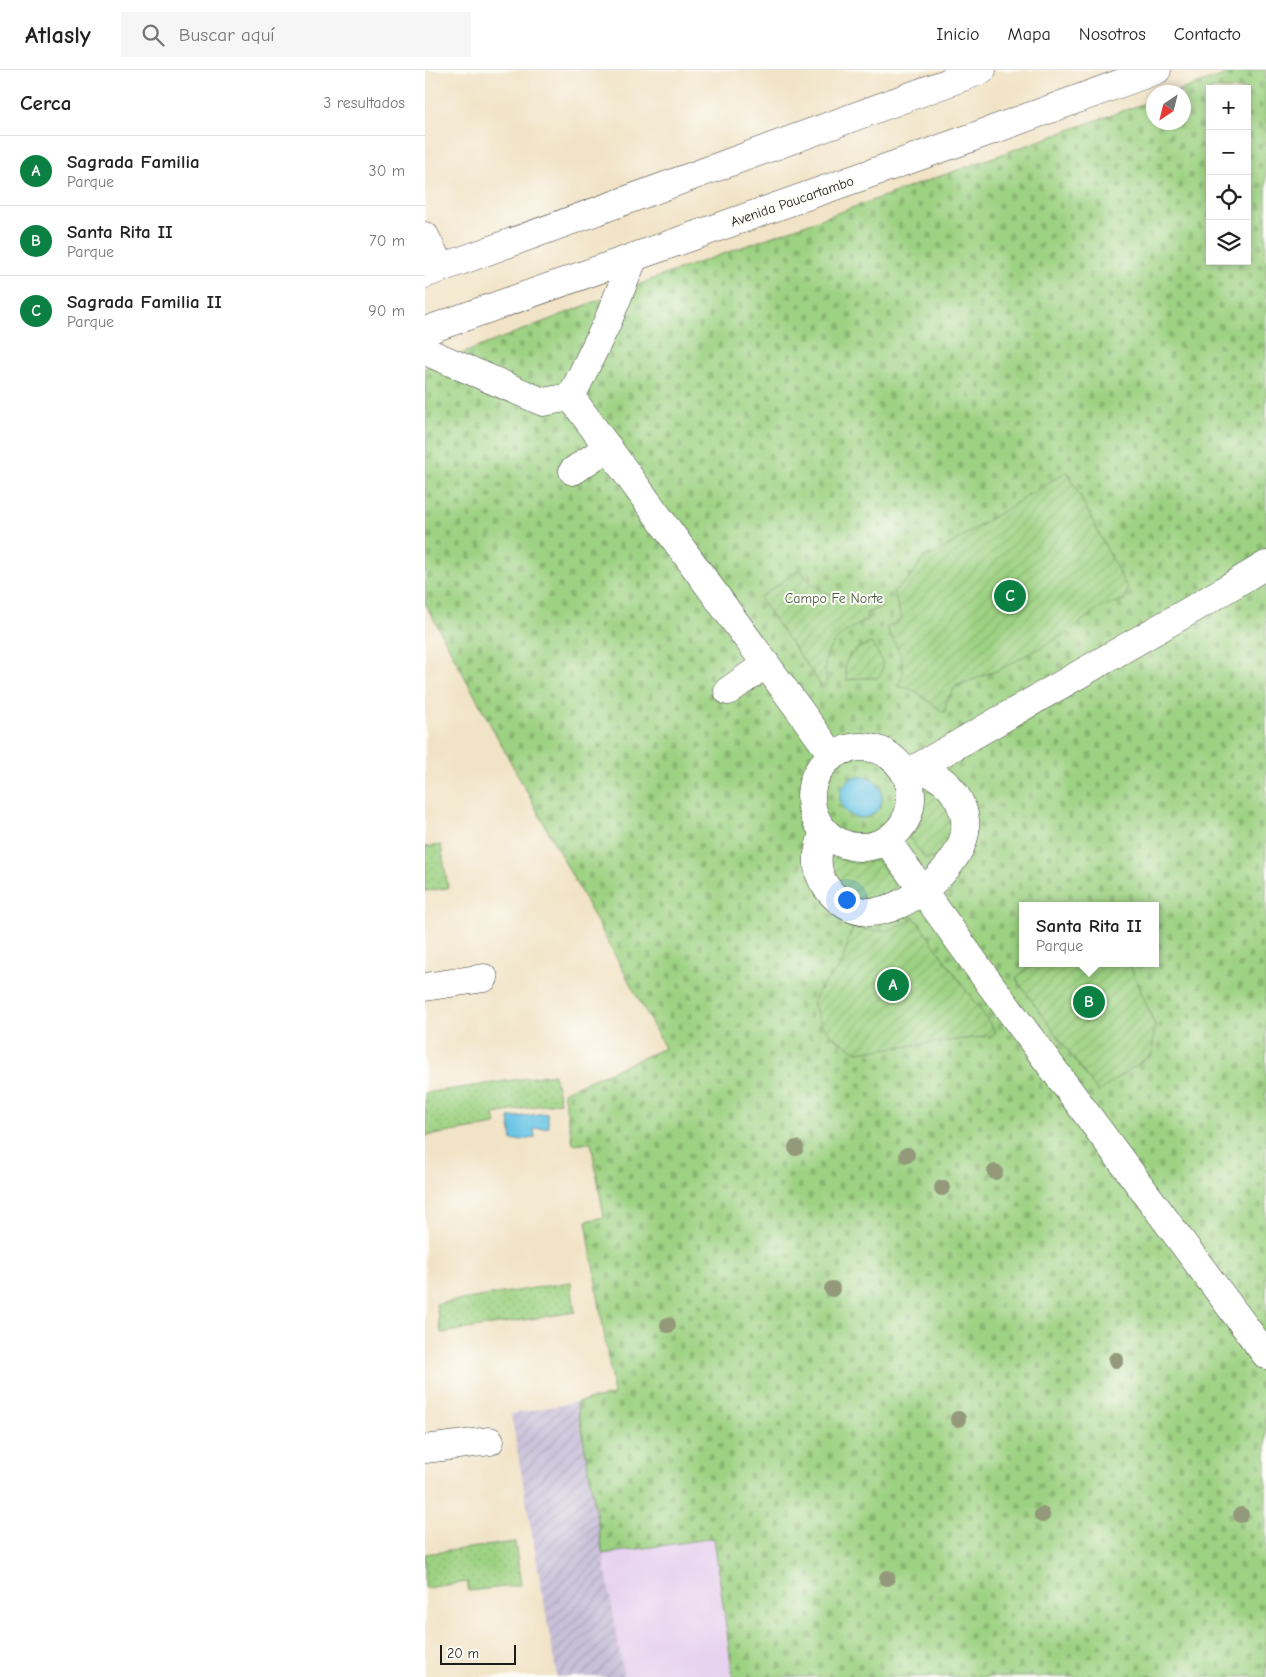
<!DOCTYPE html>
<html lang="es">
<meta charset="utf-8">
<style>
body{margin:0;font-family:"Comic Neue",sans-serif;background:#f6f6f6;color:#222}
.controls{position:absolute;right:15px;top:15px;display:grid;overflow:hidden;border-radius:0px;box-shadow:0 2px 8px #0003}
.controls button{width:45px;height:45px;display:grid;place-items:center;padding:0;border:0;border-bottom:1px solid #e0e0e0;background:#fff;color:#222;font:25px sans-serif}
.compass{position:absolute;left:721px;top:15px;width:45px;height:45px;border-radius:50%;background:#fff;box-shadow:0 2px 8px #0003;rotate:215deg}
.scale{position:absolute;left:15px;bottom:12px;width:76px;box-sizing:border-box;padding-left:5px;border:2px solid #1c1c1c;border-top:0;font-size:14px;line-height:18px;white-space:nowrap;color:#1c1c1c;-webkit-text-stroke:4px #fdfcf7;paint-order:stroke}
.you{position:absolute;left:421px;top:829px;width:18px;height:18px;margin:-12px;border:4px solid #fff;border-radius:50%;background:#1a73e8;box-shadow:0 0 0 8px #1a73e833}
.badge{display:grid;place-items:center;width:32px;height:32px;border-radius:50%;background:#0b8043;color:#fff;font-size:16px;font-weight:700}
.pin{position:absolute;translate:-50% -50%;border:2px solid #fff;box-shadow:0 1px 5px #0006}
.popup{position:absolute;left:594px;top:832px;width:140px;height:65px;box-sizing:border-box;display:grid;place-content:center;border-radius:0px;background:#fff;filter:drop-shadow(0 1px 4px #0005);font-size:16px;white-space:nowrap;color:#767676}
.popup b{font-size:19px;color:#222}
.popup::after{content:'';position:absolute;left:50%;top:100%;margin-left:-10px;border:10px solid transparent;border-top-color:#fff}
.list{margin:0;padding:0;list-style:none}
h2{display:flex;justify-content:space-between;align-items:center;height:65px;margin:0;padding:0 20px;font-size:21px}
h2 small{font-size:16px;font-weight:400;color:#767676}
.list li{display:grid;grid-template-columns:32px 1fr auto;gap:15px;align-items:center;box-sizing:border-box;height:70px;padding:0 20px;border-top:1px solid #e0e0e0}
.list b{display:block;font-size:19px;white-space:nowrap}
.list p{margin:0;font-size:16px;white-space:nowrap;color:#767676}
.list em{font-size:16px;font-style:normal;color:#767676}
.icon{flex:none;width:28px;height:28px;fill:none;stroke:currentColor;stroke-width:2;stroke-linecap:round;stroke-linejoin:round}
.map{position:relative;flex:none;width:841px;height:1607px;overflow:hidden}
header{display:flex;align-items:center;gap:30px;box-sizing:border-box;height:70px;padding:0 25px;background:#fff;border-bottom:1px solid #e0e0e0}
header strong{font-size:24px}
nav{display:flex;gap:28px;margin-inline-start:auto;font-size:18px}
.search{width:350px;height:45px;background:#f6f6f6;display:flex;align-items:center;gap:12px;box-sizing:border-box;padding:0 18px;border-radius:0px;color:#767676;font-size:19px}
main{display:flex}
aside{flex:1;background:#fff}
.map>svg:first-child{display:block}
.built{fill:#e7d2ef}
.industrial{fill:url(#industrial-furrows)}
.grass{fill:url(#grass-dots);stroke:#5c774f}
.cemetery{fill:url(#cemetery-stones);stroke:#5c774f;fill-rule:evenodd}
.garden{fill:url(#garden-furrows);stroke:#5c774f}
.water{fill:#66c3e4;stroke:#417080}
.lines{fill:none;stroke-linecap:round;stroke-linejoin:round}
.minor-casing{stroke:#3c3a36;stroke-width:29}
.major-casing{stroke:#3c3a36;stroke-width:29}
.minor{stroke:#fff;stroke-width:28}
.major{stroke:#fff;stroke-width:28}
.tree{fill:#95997c}
.labels{text-anchor:middle;stroke-width:4;stroke-linejoin:round;paint-order:stroke}
.street-label{font-size:14px;fill:#1c1c1c;stroke:#fdfcf7}
.park-label{font-size:14px;fill:#495c40;stroke:#fdfcf7}
</style>
<header>
<strong>Atlasly</strong>
<div class="search"><svg class="icon" aria-label="search" viewBox="0 0 24 24"><circle cx="10" cy="10" r="6"/><path d="M15 15l6 6"/></svg>Buscar aquí</div>
<nav><a>Inicio</a><a>Mapa</a><a>Nosotros</a><a>Contacto</a></nav>
</header>
<main>
<aside>
<h2>Cerca<small>3 resultados</small></h2>
<ul class="list">
<li><span class="badge">A</span><div><b>Sagrada Familia</b><p>Parque</p></div><em>30 m</em></li>
<li><span class="badge">B</span><div><b>Santa Rita II</b><p>Parque</p></div><em>70 m</em></li>
<li><span class="badge">C</span><div><b>Sagrada Familia II</b><p>Parque</p></div><em>90 m</em></li>
</ul>
</aside>
<div class="map">
<svg width="841" height="1607" viewBox="0 0 841 1607">
<defs>
<pattern id="industrial-furrows" width="10" height="10" patternUnits="userSpaceOnUse" patternTransform="scale(1.25)"><rect width="10" height="10" fill="#c8bfd8"/><path d="M-1 1l2-2M0 10L10 0M9 11l2-2" fill="none" stroke="#aba4b9"/></pattern>
<pattern id="grass-dots" width="8" height="8" patternUnits="userSpaceOnUse" patternTransform="scale(1.25)"><rect width="8" height="8" fill="#9dd282"/><path d="M2 2h.1M6 6h.1" fill="none" stroke="#87b470" stroke-width="1.8" stroke-linecap="round"/></pattern>
<pattern id="cemetery-stones" width="16" height="16" patternUnits="userSpaceOnUse" patternTransform="scale(1.25)"><rect width="16" height="16" fill="#9dd282"/><path d="M2 7V4a2 2 0 0 1 4 0v3zM10 15v-3a2 2 0 0 1 4 0v3z" fill="#87b470"/></pattern>
<pattern id="garden-furrows" width="10" height="10" patternUnits="userSpaceOnUse" patternTransform="scale(1.25)"><rect width="10" height="10" fill="#9dd282"/><path d="M-1 1l2-2M0 10L10 0M9 11l2-2" fill="none" stroke="#87b470"/></pattern>
</defs>
<rect width="100%" height="100%" fill="#fdfcf7"/>
<filter id="ink" filterUnits="userSpaceOnUse"><feTurbulence type="fractalNoise" baseFrequency=".02" numOctaves="2"/><feDisplacementMap in="SourceGraphic" scale="10" xChannelSelector="R" yChannelSelector="G"/><feConvolveMatrix kernelMatrix="1 2 1 2 8 2 1 2 1" color-interpolation-filters="sRGB"/></filter>
<filter id="wash" filterUnits="userSpaceOnUse"><feTurbulence type="fractalNoise" baseFrequency=".0096" numOctaves="4" result="noise"/><feDisplacementMap in="SourceGraphic" scale="20" xChannelSelector="R" yChannelSelector="G"/><feGaussianBlur stdDeviation="1.12" result="paint"/><feColorMatrix in="noise" values="0 0 0 0 0 0 0 0 0 0 0 0 0 0 0 0 0 1.4 0 .05"/><feComposite in="paint" operator="in"/></filter>
<g filter="url(#wash)">
<rect width="100%" height="100%" fill="#f1e3c6"/>
<path class="built" d="M289,1468L308,1607H199L178,1484Z"/>
<path class="industrial" d="M152,1332L178,1484L199,1607H132L86,1344Z"/>
<g class="grass">
<path d="M16,775L23,818L0,821V777Z"/>
<path d="M129,1004L135,1032L69,1044L71,1055L0,1066V1023Z"/>
<path d="M146,1212L150,1242L16,1263L11,1234Z"/>
<path d="M90,1472L96,1515L44,1521L42,1512L0,1518V1484Z"/>
</g>
<path class="cemetery" d="M813,0H841V1607H308L289,1468L178,1484L152,1332L189,1325L161,1151L179,1147L166,1072L148,1074L138,1022L240,978L0,533V298L228,209L728,30V52H758V22H750ZM785,19H822V191H785ZM598,836H730V893H598Z"/>
<g class="garden">
<path d="M642,401L703,520L699,530L672,539L640,564L576,599L531,616L521,632L520,642H518L490,621L472,615C487,600 470,572 461,558L477,549L468,521C483,513 490,501 499,487L508,485Z"/>
<path d="M375,499C378,503 381,508 384,511C395,522 417,531 432,529C437,528 442,526 447,524L453,539L441,543L443,550C414,563 392,578 403,614L398,618L334,528Z"/>
<path d="M446,573C454,584 464,597 452,608H436L422,610C416,588 426,580 446,573Z"/>
<path d="M497,718C507,721 517,726 522,736C532,755 526,787 501,789L484,767C499,753 498,737 497,718Z"/>
<path d="M405,785C424,794 432,795 453,790L469,813L468,820L455,830L426,827L406,805Z"/>
<path d="M489,847L571,962L565,966L432,982L412,970L396,954L388,933L393,922L404,908L415,898L428,857C450,863 470,863 489,847Z"/>
<path d="M608,893H704L730,955L727,984L673,1022L591,909Z"/>
</g>
<g class="water">
<circle cx="436" cy="727" r="21"/>
<path d="M122,1043L124,1057L109,1059L110,1068L87,1071L84,1048Z"/>
</g>
</g>
<g filter="url(#ink)">
<g class="lines">
<defs>
<g id="minor">
<path d="M0,166L16,198"/>
<path d="M0,281L118,332L146,327"/>
<path d="M146,327L408,686"/>
<path d="M146,327L182,253L209,187"/>
<path d="M148,401L183,377"/>
<path d="M303,621L341,594"/>
<circle cx="436" cy="727" r="50"/>
<path d="M481,704L773,536L841,495"/>
<path d="M399,761C392,780 388,800 402,818C412,831 426,841 443,842C479,843 535,798 540,762C542,747 536,732 527,720C519,710 504,700 491,700C488,700 484,703 481,704"/>
<path d="M462,771L565,914L841,1285"/>
<path d="M0,917L59,908"/>
<path d="M0,1379L65,1371"/>
</g>
<g id="major">
<path d="M0,204L557,0"/>
<path d="M0,261L540,70L732,0"/>
</g>
</defs>
<use href="#minor" class="minor-casing"/>
<use href="#major" class="major-casing"/>
<use href="#minor" class="minor"/>
<use href="#major" class="major"/>
</g>
<g class="tree">
<circle cx="371" cy="1078" r="8"/>
<circle cx="482" cy="1085" r="8"/>
<circle cx="570" cy="1102" r="8"/>
<circle cx="517" cy="1118" r="8"/>
<circle cx="407" cy="1219" r="8"/>
<circle cx="243" cy="1255" r="8"/>
<circle cx="691" cy="1290" r="8"/>
<circle cx="533" cy="1349" r="8"/>
<circle cx="617" cy="1445" r="8"/>
<circle cx="816" cy="1445" r="8"/>
<circle cx="462" cy="1508" r="8"/>
</g>
</g>
<g class="labels">
<g class="street-label">
<text transform="translate(367 131) rotate(-19)" y="5">Avenida Paucartambo</text>
</g>
<g class="park-label">
<text x="409" y="533">Campo Fe Norte</text>
</g>
</g>
</svg>
<div class="controls">
<button>+</button>
<button>−</button>
<button><svg class="icon" aria-label="locate" viewBox="0 0 24 24"><circle cx="12" cy="12" r="6"/><path d="M12 2v4M12 18v4M2 12h4M18 12h4"/></svg></button>
<button><svg class="icon" aria-label="layers" viewBox="0 0 24 24"><path d="M12 4l9 5-9 5-9-5zM3 14l9 5 9-5"/></svg></button>
</div>
<svg class="compass" viewBox="-18 -18 36 36"><path d="M0-13l5 13h-10z" fill="#e53935"/><path d="M0 13l5-13h-10z" fill="#767676"/></svg>
<div class="scale">20 m</div>
<div class="you"></div>
<div class="pin badge" style="left:468px;top:915px">A</div>
<div class="pin badge" style="left:664px;top:932px">B</div>
<div class="popup"><b>Santa Rita II</b>Parque</div>
<div class="pin badge" style="left:585px;top:526px">C</div>
</div>
</main>
